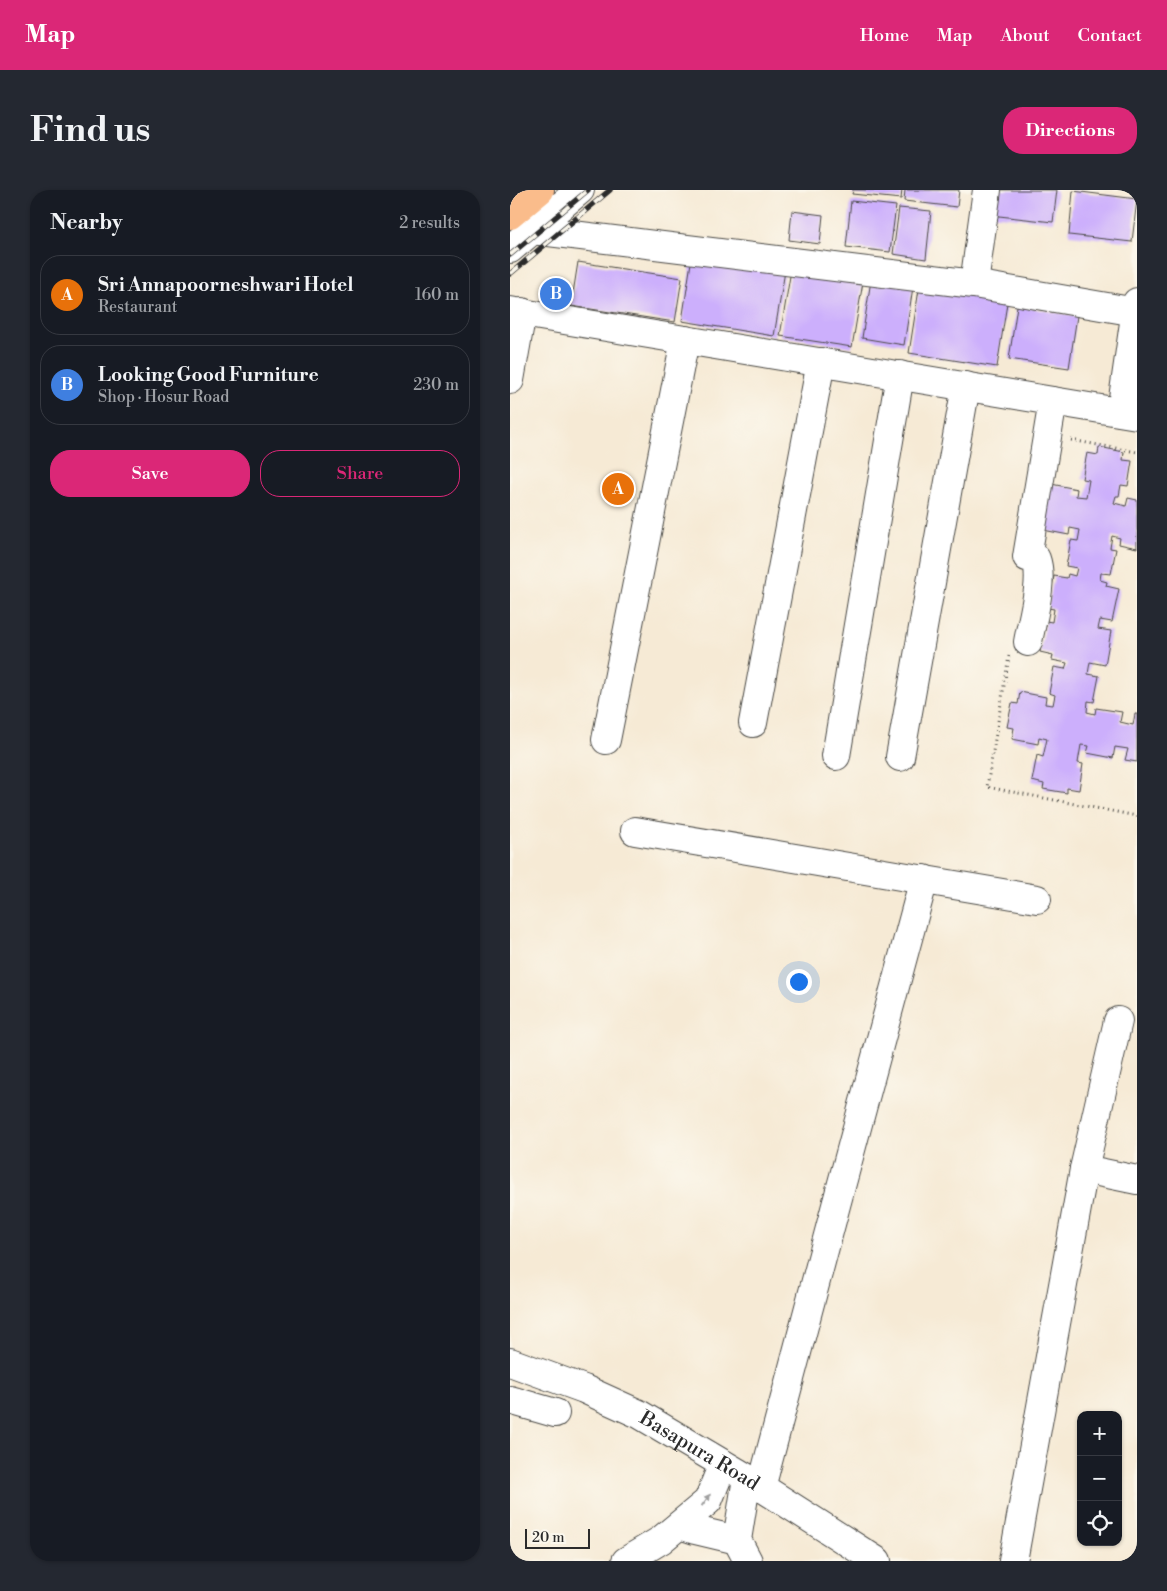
<!DOCTYPE html>
<meta charset="utf-8">
<style>
body{margin:0;font-family:"Libre Bodoni",serif;background:#242831;color:#f1f3f6}
.controls{position:absolute;right:15px;bottom:15px;display:grid;overflow:hidden;border-radius:10px;box-shadow:0 1px 4px #0004}
.controls button{width:45px;height:45px;display:grid;place-items:center;padding:0;border:0;border-bottom:1px solid #363941;background:#171b24;color:#f1f3f6;font:25px sans-serif}
.scale{position:absolute;left:15px;bottom:12px;width:65px;box-sizing:border-box;padding-left:5px;border:2px solid #2b2b2b;border-top:0;font-size:14px;line-height:18px;white-space:nowrap;color:#2b2b2b;-webkit-text-stroke:4px #fbf7ec;paint-order:stroke}
.you{position:absolute;left:288px;top:791px;width:18px;height:18px;margin:-12px;border:4px solid #fff;border-radius:50%;background:#1a73e8;box-shadow:0 0 0 8px #1a73e833}
.badge{display:grid;place-items:center;width:32px;height:32px;border-radius:50%;background:#db2777;color:#fff;font-size:16px;font-weight:700}
.pin{position:absolute;translate:-50% -50%;border:2px solid #fff;box-shadow:0 1px 5px #0006}
.list{margin:0;padding:0;list-style:none}
h2{display:flex;justify-content:space-between;align-items:center;height:65px;margin:0;padding:0 20px;font-size:21px}
h2 small{font-size:16px;font-weight:400;color:#9ea1a6}
.list li{display:grid;grid-template-columns:32px 1fr auto;gap:15px;align-items:center;box-sizing:border-box;height:80px;margin:0 10px 10px;padding:0 10px;border:1px solid #363941;border-radius:20px}
.list b{display:block;font-size:19px;white-space:nowrap}
.list p{margin:0;font-size:16px;white-space:nowrap;color:#9ea1a6}
.list em{font-size:16px;font-style:normal;color:#9ea1a6}
.actions{display:flex;gap:10px;padding:15px 20px}
.actions a{flex:1;padding:11px 0;border:1px solid #db2777;border-radius:20px;text-align:center;font-size:18px;color:#db2777}
.actions .main{background:#db2777;color:#fff}
.icon{flex:none;width:28px;height:28px;fill:none;stroke:currentColor;stroke-width:2;stroke-linecap:round;stroke-linejoin:round}
.map{position:relative;flex:none;width:627px;height:1371px;overflow:hidden;border-radius:20px}
header{display:flex;align-items:center;gap:30px;box-sizing:border-box;height:70px;padding:0 25px;background:#db2777;color:#fff}
header strong{font-size:24px}
nav{display:flex;gap:28px;margin-inline-start:auto;font-size:18px}
.intro{display:flex;align-items:center;justify-content:space-between;box-sizing:border-box;height:120px;padding:0 30px}
h1{margin:0;font-size:35px}
.button{padding:12px 22px;border-radius:20px;background:#db2777;color:#fff;font-size:18px;font-weight:700}
main{display:flex;gap:30px;padding:0 30px}
aside{flex:1;background:#171b24;border-radius:20px;box-shadow:0 1px 4px #0004}
.map>svg:first-child{display:block}
.building{fill:#ccaffc}
.lines{fill:none;stroke-linecap:round;stroke-linejoin:round}
.minor-casing{stroke:#494844;stroke-width:30}
.highway-casing{stroke:#494844;stroke-width:30}
.path{stroke:#494844;stroke-width:3;stroke-dasharray:1 4;stroke-linecap:butt}
.minor{stroke:#fff;stroke-width:28}
.highway{stroke:#fabc8b;stroke-width:28}
.rail-casing{stroke:#2b2b2b;stroke-width:5.5}
.rail{stroke:#fbf7ec;stroke-width:4;stroke-dasharray:11;stroke-linecap:butt}
.oneway{fill:#a0a0a0}
.labels{text-anchor:middle;stroke-width:5;stroke-linejoin:round;paint-order:stroke}
.street-label{font-size:20px;fill:#2b2b2b;stroke:#fbf7ec}
</style>
<header>
<strong>Map</strong>
<nav><a>Home</a><a>Map</a><a>About</a><a>Contact</a></nav>
</header>
<div class="intro"><h1>Find us</h1><a class="button">Directions</a></div>
<main>
<aside>
<h2>Nearby<small>2 results</small></h2>
<ul class="list">
<li><span class="badge" style="background:#e8710a">A</span><div><b>Sri Annapoorneshwari Hotel</b><p>Restaurant</p></div><em>160 m</em></li>
<li><span class="badge" style="background:#3f7fe0">B</span><div><b>Looking Good Furniture</b><p>Shop · Hosur Road</p></div><em>230 m</em></li>
</ul>
<div class="actions"><a class="main">Save</a><a>Share</a></div>
</aside>
<div class="map">
<svg width="627" height="1371" viewBox="0 0 627 1371">
<rect width="100%" height="100%" fill="#fbf7ec"/>
<filter id="ink" filterUnits="userSpaceOnUse"><feTurbulence type="fractalNoise" baseFrequency=".02" numOctaves="2"/><feDisplacementMap in="SourceGraphic" scale="10" xChannelSelector="R" yChannelSelector="G"/><feConvolveMatrix kernelMatrix="1 2 1 2 8 2 1 2 1" color-interpolation-filters="sRGB"/></filter>
<filter id="wash" filterUnits="userSpaceOnUse"><feTurbulence type="fractalNoise" baseFrequency=".0096" numOctaves="4" result="noise"/><feDisplacementMap in="SourceGraphic" scale="20" xChannelSelector="R" yChannelSelector="G"/><feGaussianBlur stdDeviation="1.12" result="paint"/><feColorMatrix in="noise" values="0 0 0 0 0 0 0 0 0 0 0 0 0 0 0 0 0 1.4 0 .05"/><feComposite in="paint" operator="in"/></filter>
<g filter="url(#wash)">
<rect width="100%" height="100%" fill="#f6ead5"/>
<g id="blocks">
<g class="building">
<path d="M343,0H392L391,9L342,4Z"/>
<path d="M395,0H449L447,17L394,11Z"/>
<path d="M483,0H547L543,32L480,25Z"/>
<path d="M563,1L627,9L622,52L559,45Z"/>
<path d="M341,11L386,16L380,62L336,57Z"/>
<path d="M389,18L421,21L416,69L383,64Z"/>
<path d="M282,21L313,25L310,54L279,50Z"/>
<path d="M182,66L275,81L264,146L172,131Z"/>
<path d="M68,72L172,88L165,132L61,116Z"/>
<path d="M281,80L353,92L342,157L270,146Z"/>
<path d="M361,90L403,97L394,155L352,148Z"/>
<path d="M410,93L498,107L487,177L399,163Z"/>
<path d="M507,116L567,126L559,178L499,169Z"/>
<path d="M589,257L614,262L613,270L622,271L618,296L611,295L609,306H606L604,313L616,316L618,308L627,310V358L609,354L610,348L602,346L600,358L606,359L601,384L591,383L590,390L597,392L596,396L609,399L602,432L590,430L588,439L601,441L595,475L580,472L578,484L589,486L584,512L578,511L577,522L585,524L586,518L612,522L610,532L623,535L625,524H627V572L615,570L618,559L605,557L603,568L577,563L579,556L571,555L568,573L573,574L569,600L557,598V603L533,599L534,594L522,591L527,565L533,567L537,549L529,547L528,554L502,549L504,538L497,537L502,513L508,514L510,502L536,507L535,514L543,515L545,505L539,503L544,477L555,479L557,473L542,470L543,465L530,462L536,431L542,432L544,419L538,418L544,386L557,388L558,384L565,386L567,378L556,376L561,350L568,351L570,340L560,338L559,345L533,340L541,294L567,299L566,306L576,307L579,290L572,289L577,263L588,265Z"/>
</g>
</g>
</g>
<g filter="url(#ink)">
<use href="#blocks" fill-opacity="0" stroke="#494844" stroke-width="1"/>
<g class="lines">
<defs>
<g id="minor">
<path d="M22,40L464,94L626,122"/>
<path d="M0,59L70,0"/>
<path d="M464,94L477,0"/>
<path d="M0,121L627,225"/>
<path d="M0,190L12,122"/>
<path d="M611,222L627,112"/>
<path d="M518,452C522,429 534,391 526,369L517,367L543,211"/>
<path d="M243,533L311,172"/>
<path d="M96,550L175,150"/>
<path d="M326,566L390,185"/>
<path d="M390,567L456,196"/>
<path d="M125,641L527,709"/>
<path d="M574,979L627,990"/>
<path id="s1" d="M0,1172L74,1199L129,1224L237,1288L367,1371"/>
<path d="M0,1210L45,1223"/>
<path d="M237,1288L227,1350L238,1371"/>
<path d="M251,1298L325,1019L414,689"/>
<path d="M170,1335L185,1340L227,1350"/>
<path d="M116,1371L151,1350L198,1311L213,1274"/>
<path d="M503,1371L574,979L608,831"/>
</g>
<path id="highway" d="M0,25L30,0"/>
</defs>
<use href="#minor" class="minor-casing"/>
<use href="#highway" class="highway-casing"/>
<g class="path">
<path d="M561,250L627,262"/>
<path d="M499,466L477,597L627,626"/>
</g>
<use href="#minor" class="minor"/>
<use href="#highway" class="highway"/>
<defs>
<g id="rail">
<path d="M0,65L78,0"/>
<path d="M0,84L100,0"/>
</g>
</defs>
<use href="#rail" class="rail-casing"/>
<use href="#rail" class="rail"/>
</g>
<defs><path id="oneway-solid" d="M-6-.8H1V-3.2L6.5 0L1 3.2V.8H-6Z" transform="scale(1.25)"/></defs>
<use class="oneway" href="#oneway-solid" transform="translate(196 1310) rotate(-54)"/>
</g>
<g class="labels">
<g class="street-label">
<text dy="7" stroke="none"><textPath href="#s1" startOffset="210">Basapura Road</textPath></text>
</g>
</g>
</svg>
<div class="controls">
<button>+</button>
<button>−</button>
<button><svg class="icon" aria-label="locate" viewBox="0 0 24 24"><circle cx="12" cy="12" r="6"/><path d="M12 2v4M12 18v4M2 12h4M18 12h4"/></svg></button>
</div>
<div class="scale">20 m</div>
<div class="you"></div>
<div class="pin badge" style="left:108px;top:299px;background:#e8710a">A</div>
<div class="pin badge" style="left:46px;top:104px;background:#3f7fe0">B</div>
</div>
</main>
